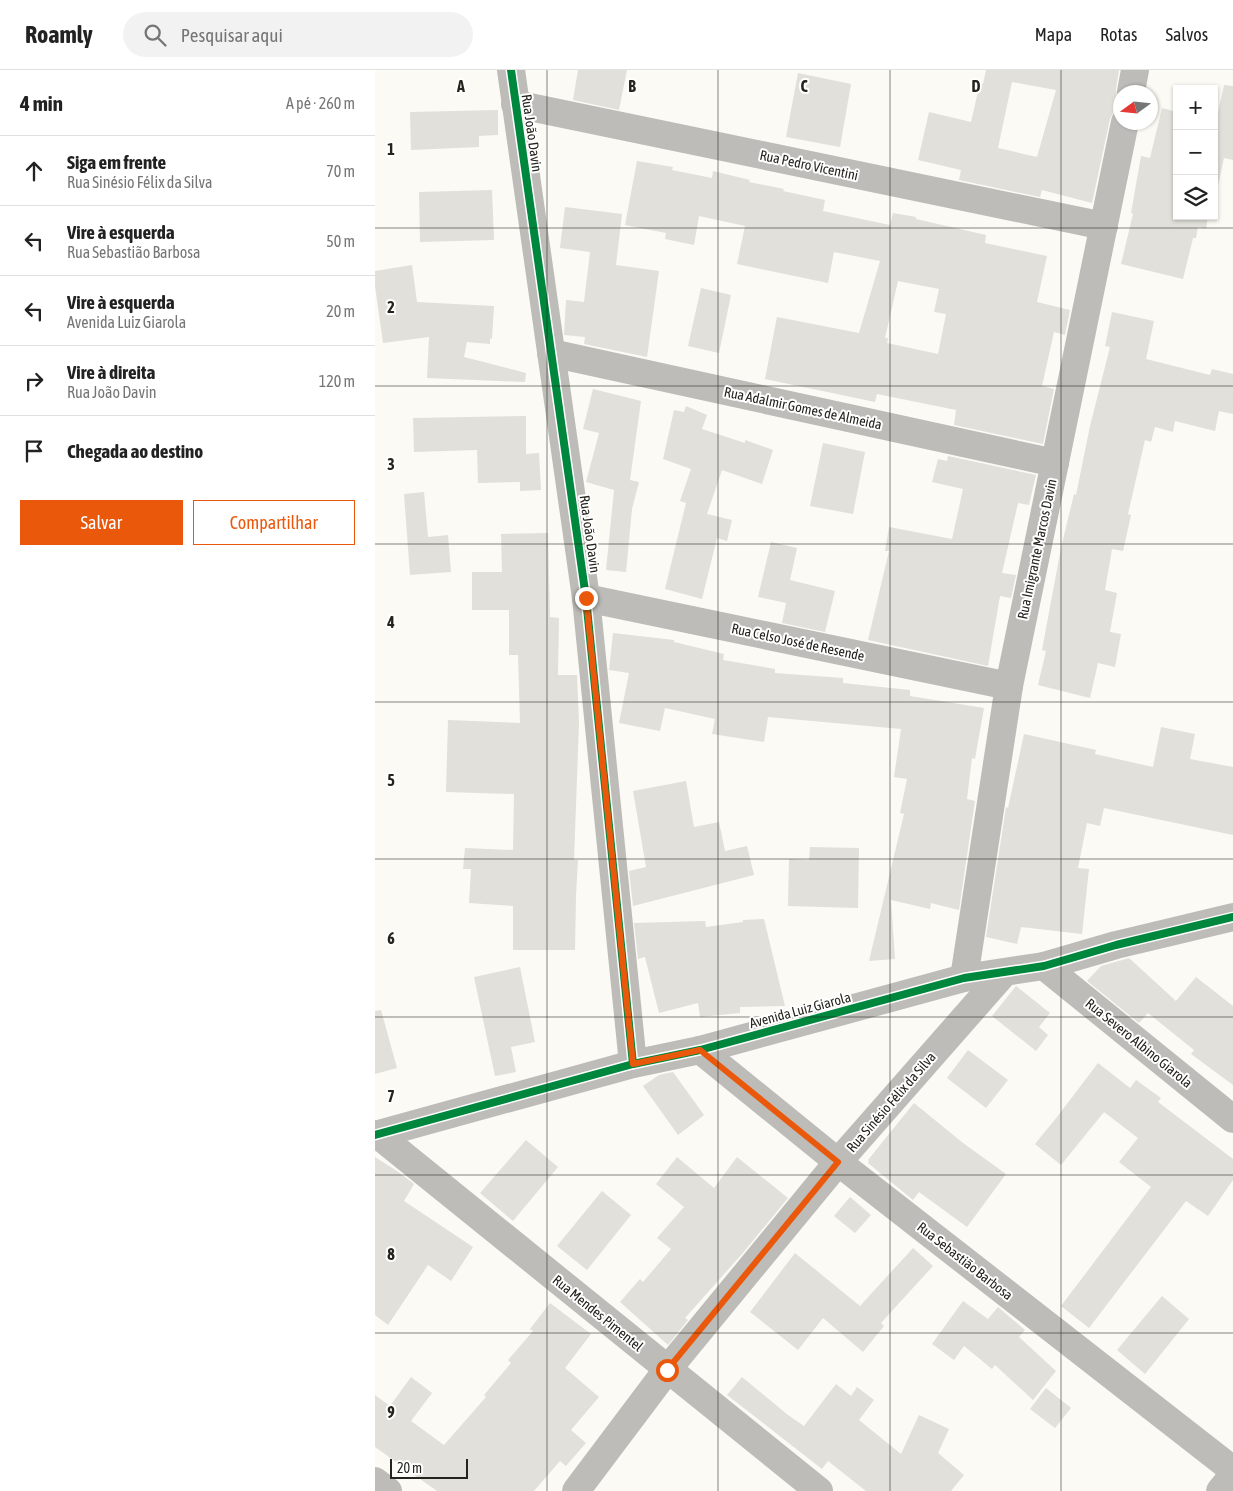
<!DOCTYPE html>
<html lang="pt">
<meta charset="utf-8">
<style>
body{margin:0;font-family:"Asap Condensed",sans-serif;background:#f2f2f2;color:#222}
.controls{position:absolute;right:15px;top:15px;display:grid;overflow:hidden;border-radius:0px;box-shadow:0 1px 4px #0004}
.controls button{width:45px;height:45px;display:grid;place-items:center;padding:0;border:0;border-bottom:1px solid #e0e0e0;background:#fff;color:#222;font:25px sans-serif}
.compass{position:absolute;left:738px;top:15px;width:45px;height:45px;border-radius:50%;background:#fff;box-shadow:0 1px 4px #0004;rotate:255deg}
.scale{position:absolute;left:15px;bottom:12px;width:78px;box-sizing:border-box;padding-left:5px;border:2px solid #24231c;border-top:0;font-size:14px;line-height:18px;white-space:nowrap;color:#24231c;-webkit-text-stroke:4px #fff;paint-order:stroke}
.stop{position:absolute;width:15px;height:15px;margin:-11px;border:4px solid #ea580c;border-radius:50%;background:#fff}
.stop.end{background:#ea580c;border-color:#fff;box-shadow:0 1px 5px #0008}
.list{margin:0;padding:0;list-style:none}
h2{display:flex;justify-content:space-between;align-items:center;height:65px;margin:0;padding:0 20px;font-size:21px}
h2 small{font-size:16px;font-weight:400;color:#767676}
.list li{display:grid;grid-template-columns:32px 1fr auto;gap:15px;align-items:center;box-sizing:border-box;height:70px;padding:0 20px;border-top:1px solid #e0e0e0}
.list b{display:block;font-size:19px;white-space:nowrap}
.list p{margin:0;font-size:16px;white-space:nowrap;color:#767676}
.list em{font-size:16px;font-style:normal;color:#767676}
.actions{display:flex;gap:10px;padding:15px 20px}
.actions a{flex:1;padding:11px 0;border:1px solid #ea580c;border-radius:0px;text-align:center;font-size:18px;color:#ea580c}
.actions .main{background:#ea580c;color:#fff}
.icon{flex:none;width:28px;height:28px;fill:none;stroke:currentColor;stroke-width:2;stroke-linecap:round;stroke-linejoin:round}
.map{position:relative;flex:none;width:858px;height:1421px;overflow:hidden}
header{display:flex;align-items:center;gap:30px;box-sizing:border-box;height:70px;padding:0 25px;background:#fff;border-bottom:1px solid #e0e0e0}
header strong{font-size:24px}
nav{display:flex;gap:28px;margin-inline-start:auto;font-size:18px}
.search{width:350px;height:45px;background:#f2f2f2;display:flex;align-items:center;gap:12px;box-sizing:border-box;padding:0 18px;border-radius:28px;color:#767676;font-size:19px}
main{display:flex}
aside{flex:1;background:#fff}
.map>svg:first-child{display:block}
.building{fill:#e1e0da;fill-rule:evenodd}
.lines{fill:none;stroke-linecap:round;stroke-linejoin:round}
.minor{stroke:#bdbcb8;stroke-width:28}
.cycleway-casing{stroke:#fff;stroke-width:11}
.cycleway{stroke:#00873e;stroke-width:8}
.route{stroke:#ea580c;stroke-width:6}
.grid{fill:none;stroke:#24231c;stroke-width:1;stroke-opacity:0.55}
.labels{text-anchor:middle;stroke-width:4;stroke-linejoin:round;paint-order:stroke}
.street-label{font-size:14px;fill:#24231c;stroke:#fff}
.grid-label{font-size:16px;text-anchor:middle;font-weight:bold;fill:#24231c;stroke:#fff;stroke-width:4;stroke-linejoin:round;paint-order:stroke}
</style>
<header>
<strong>Roamly</strong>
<div class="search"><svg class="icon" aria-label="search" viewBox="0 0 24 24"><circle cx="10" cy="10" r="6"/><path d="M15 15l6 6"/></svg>Pesquisar aqui</div>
<nav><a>Mapa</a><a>Rotas</a><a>Salvos</a></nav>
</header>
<main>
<aside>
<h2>4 min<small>A pé · 260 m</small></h2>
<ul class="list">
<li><svg class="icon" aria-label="ahead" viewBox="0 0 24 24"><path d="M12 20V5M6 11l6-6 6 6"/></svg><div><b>Siga em frente</b><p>Rua Sinésio Félix da Silva</p></div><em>70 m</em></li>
<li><svg class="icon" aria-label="left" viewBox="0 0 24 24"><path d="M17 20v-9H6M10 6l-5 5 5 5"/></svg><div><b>Vire à esquerda</b><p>Rua Sebastião Barbosa</p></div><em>50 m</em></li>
<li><svg class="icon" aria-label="left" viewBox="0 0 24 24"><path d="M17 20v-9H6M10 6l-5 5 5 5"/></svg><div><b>Vire à esquerda</b><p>Avenida Luiz Giarola</p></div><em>20 m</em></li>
<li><svg class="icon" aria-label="right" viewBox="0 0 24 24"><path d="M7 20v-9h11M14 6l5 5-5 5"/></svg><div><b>Vire à direita</b><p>Rua João Davin</p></div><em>120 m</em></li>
<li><svg class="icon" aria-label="arrive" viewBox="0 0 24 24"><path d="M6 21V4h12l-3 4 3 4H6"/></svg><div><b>Chegada ao destino</b></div></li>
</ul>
<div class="actions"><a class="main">Salvar</a><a>Compartilhar</a></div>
</aside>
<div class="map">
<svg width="858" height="1421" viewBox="0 0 858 1421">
<rect width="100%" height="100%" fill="#fbfaf4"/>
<g class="building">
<path d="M203,0H252L244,40L198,30Z"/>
<path d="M611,0H744L741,19L742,28L739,41L735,49L717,133L667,120L665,127L584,110L586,100L543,90L554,42L596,52L605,13L608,14ZM637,12L681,20L662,87L623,78Z"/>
<path d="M423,3L476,14L465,77L411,67Z"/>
<path d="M849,15L858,16V90L849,88L841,125H839V52H841Z"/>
<path d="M787,38L802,42V146H833L831,159L823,157L821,168H818L808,209L746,194L758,144L756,143L766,86L775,88Z"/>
<path d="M123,40V65L104,66V77L36,80L35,42Z"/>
<path d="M262,91L298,97L297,100L337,108L338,101L375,110L374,112L409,119L408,121L450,130L448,141L515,155L518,143L541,147V149L611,165L610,173L672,186L662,232L695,240L690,265L679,262L667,316L679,319L668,374L579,355L581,340L502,324L500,332L390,309L402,247L484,263L505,191L459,182L453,213L362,194L370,156L324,146L319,175L290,169L291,163L250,155ZM523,211L564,219L559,242L571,244L563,284L512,273L513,268H510Z"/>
<path d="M117,120L119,170L45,172L44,122Z"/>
<path d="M190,137L247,144L241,195L284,201L272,287L209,274L210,267L189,265L191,230L209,232L215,182L185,178Z"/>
<path d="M37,195L42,232L119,236L117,269L115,268V274L92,272L89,287L151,303L150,312L52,308L54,267L8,273L0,216V201Z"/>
<path d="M326,218L356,225L344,283L313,276Z"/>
<path d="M737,242L779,251L771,289L835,305L837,299L858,304V344L844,341L840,361L800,351L798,362L780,357L776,372L770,370L753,444L756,445L748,481L737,479L730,520L742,523L735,562L746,564L740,597L723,593L715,628L663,615L671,581L667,580L686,478L699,424L701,425L715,356L735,277L730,276Z"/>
<path d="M218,319L266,331L255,410L264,412L257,439L251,502L231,500L239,420L211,412L224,363L208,359Z"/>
<path d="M311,336L332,345L327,359L370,373V370L398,380L387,414L347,400L332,444L357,450L352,471L342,468L327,529L290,519L311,433L305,431L316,399L288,389L299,340L309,342Z"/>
<path d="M151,346V384L164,383L166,420L145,421V412L103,413L102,380L39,382L38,348Z"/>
<path d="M448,373L490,382L478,444L435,436Z"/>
<path d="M573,386L661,405L654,435L643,433L627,503L641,505L636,528L625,526L613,596L493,570L514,481H510L514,457L577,469L588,419L557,412L563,389L572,391Z"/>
<path d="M49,422L53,467L73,465L76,502L35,505L29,424Z"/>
<path d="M173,463L175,547L184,548L183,605H202L204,653L199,790H203L201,825L200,880H138V836L94,833L96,799H88L90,778L138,780L139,724L71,722L73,650L145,653L143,585H134V540H97V502H127L126,464Z"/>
<path d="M396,472L422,478L415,510L460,521L450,562L407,553L411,533L383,527Z"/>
<path d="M238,563L299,570V572L349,584L348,590L400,599V603L468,608V613L535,620V626L609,638L600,689L597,688L592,729L600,731L584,840L556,833L555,839L516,830L520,889L494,891L529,744L525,743L532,709L519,707L526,659L393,647L389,672L337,664L340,649L290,638L285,661L244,653L254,603L234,600Z"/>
<path d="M786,657L820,664L815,689L858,697V765L729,738L725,756L712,753L703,798L714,799L707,864L646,857L642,874L611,867L631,737L633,738L649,664L721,680L720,684L778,697Z"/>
<path d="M311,711L319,757L344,752L350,781L372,776L379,805L258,836L254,801L271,797L258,721Z"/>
<path d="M435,777L484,778L483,838L413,836L414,789L434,790Z"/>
<path d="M389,849L410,936L365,937V943L325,947L323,933L284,943L270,887L263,889L259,853L330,851L331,857L368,852V850Z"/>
<path d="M754,888L801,931L821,907L858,936V1015L816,984L819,980L773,943L764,953L712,911L726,896Z"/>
<path d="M145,897L160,972L136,977L141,1002L120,1006L99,907Z"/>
<path d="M641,916L675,943L664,957L673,965L661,981L617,946Z"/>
<path d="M6,940L22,998L0,1004V941Z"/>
<path d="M593,980L633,1010L611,1038L572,1008Z"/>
<path d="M723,993L755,1018L761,1010L786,1028L783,1032L858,1089V1110L833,1146L811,1131L714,1258L686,1236L776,1117L744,1092L763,1068L729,1042L686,1095L660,1074L682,1047Z"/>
<path d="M298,1002L329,1045L303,1065L268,1016L284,1005Z"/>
<path d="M539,1033L588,1073L631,1104L592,1157L544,1122L538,1130L493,1093L494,1091L493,1090Z"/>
<path d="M151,1070L183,1097L138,1151L105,1123Z"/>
<path d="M0,1087L22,1101L39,1114L29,1131L98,1177L76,1211L53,1195L13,1255L0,1245Z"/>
<path d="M302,1087L339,1118L362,1087L413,1128L367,1184L310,1248L313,1250L293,1275L245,1232L265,1209L268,1212L296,1179L282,1168L309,1137L281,1114Z"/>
<path d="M227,1121L256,1145L212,1200L182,1176Z"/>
<path d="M475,1127L496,1145L480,1163L459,1146Z"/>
<path d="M538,1178L558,1196L506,1253L509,1256L488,1282L448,1248L423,1280L375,1242L420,1183L485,1236Z"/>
<path d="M787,1226L814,1249L770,1304L742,1280Z"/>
<path d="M588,1231L613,1249L623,1237L650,1260L644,1267L681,1301L658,1330L620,1295L617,1299L589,1276L579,1290L557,1274Z"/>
<path d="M175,1233L216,1264L190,1298L224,1327L196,1360L211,1373L191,1396L185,1391L159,1421H62L0,1377V1325L15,1336L36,1307L57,1323L36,1351L69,1375L111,1327L109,1325L136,1293L133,1290L158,1261L155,1259Z"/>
<path d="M367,1307L413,1345L429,1356L461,1314L476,1326L482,1317L499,1330L484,1350L526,1384L544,1345L574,1359L563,1383L589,1405L576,1421H491L453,1391L447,1399L352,1325Z"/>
<path d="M671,1318L696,1338L680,1358L655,1339Z"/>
</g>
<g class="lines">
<g class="minor">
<path d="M136,0L211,528L258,994"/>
<path d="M756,22L760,0"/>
<path d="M140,34L729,156"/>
<path d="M176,283L680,393"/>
<path d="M211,528L634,616"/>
<path d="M669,896L858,1049"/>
<path d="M589,908L634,616L750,52"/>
<path d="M325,980L463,1092L858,1400"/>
<path d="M2,1064L444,1421"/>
<path d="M0,1065L258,994L325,980L589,908L669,896L741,875L858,847"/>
<path d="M0,1411L13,1421"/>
<path d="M201,1421L292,1300L463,1092L629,903"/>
<path d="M845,1421L858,1405"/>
</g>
<defs>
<g id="cycleway">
<path d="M136,0L211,528L258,994"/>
<path d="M0,1065L258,994L325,980L589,908L669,896L741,875L858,847"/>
</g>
</defs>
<use href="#cycleway" class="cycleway-casing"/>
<use href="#cycleway" class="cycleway"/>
</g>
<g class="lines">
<path class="route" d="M211,528L258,994L325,980L463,1092L292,1300"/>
</g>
<path class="grid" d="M172,0V1421M343,0V1421M515,0V1421M686,0V1421M0,158H858M0,316H858M0,474H858M0,632H858M0,789H858M0,947H858M0,1105H858M0,1263H858"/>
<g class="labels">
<g class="street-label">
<text transform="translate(157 63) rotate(82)" y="5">Rua João Davin</text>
<text transform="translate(434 95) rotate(12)" y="5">Rua Pedro Vicentini</text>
<text transform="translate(428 338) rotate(12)" y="5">Rua Adalmir Gomes de Almeida</text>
<text transform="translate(215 464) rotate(82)" y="5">Rua João Davin</text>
<text transform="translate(662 479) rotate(-78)" y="5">Rua Imigrante Marcos Davin</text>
<text transform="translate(423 572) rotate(12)" y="5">Rua Celso José de Resende</text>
<text transform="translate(425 940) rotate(-15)" y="5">Avenida Luiz Giarola</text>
<text transform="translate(764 973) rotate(39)" y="5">Rua Severo Albino Giarola</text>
<text transform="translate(516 1032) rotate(-49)" y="5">Rua Sinésio Félix da Silva</text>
<text transform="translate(590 1191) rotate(38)" y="5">Rua Sebastião Barbosa</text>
<text transform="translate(223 1243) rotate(39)" y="5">Rua Mendes Pimentel</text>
</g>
</g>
<g class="grid-label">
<text x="86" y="22">A</text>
<text x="257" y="22">B</text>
<text x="429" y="22">C</text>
<text x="601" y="22">D</text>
<text x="16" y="85">1</text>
<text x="16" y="243">2</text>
<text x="16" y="400">3</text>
<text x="16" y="558">4</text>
<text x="16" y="716">5</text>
<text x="16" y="874">6</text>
<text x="16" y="1032">7</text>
<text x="16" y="1190">8</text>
<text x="16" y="1348">9</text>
</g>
</svg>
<div class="controls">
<button>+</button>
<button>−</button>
<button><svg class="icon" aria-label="layers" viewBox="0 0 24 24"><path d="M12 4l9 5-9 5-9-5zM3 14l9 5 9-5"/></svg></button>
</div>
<svg class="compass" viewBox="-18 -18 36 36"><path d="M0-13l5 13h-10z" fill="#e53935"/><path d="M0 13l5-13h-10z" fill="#767676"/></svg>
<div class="scale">20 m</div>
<div class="stop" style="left:292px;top:1300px"></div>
<div class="stop end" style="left:211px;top:528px"></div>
</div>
</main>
